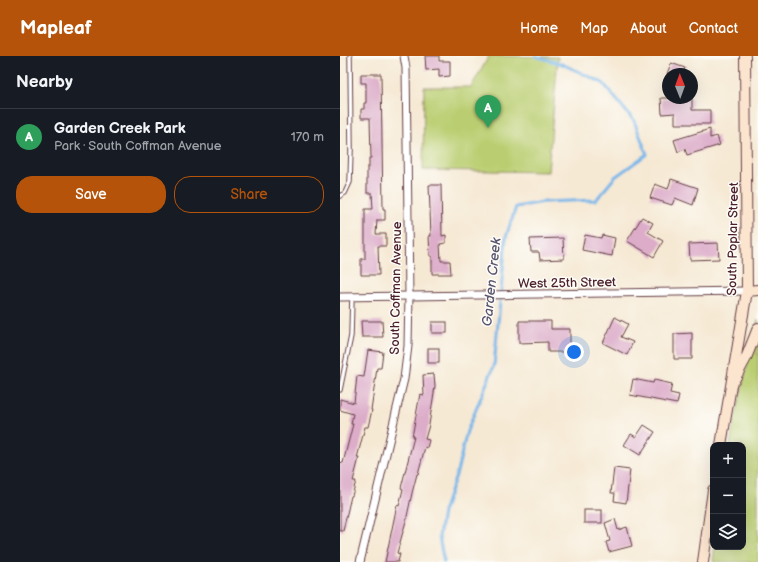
<!DOCTYPE html>
<meta charset="utf-8">
<style>
body{margin:0;font-family:"Balsamiq Sans",sans-serif;background:#242831;color:#f1f3f6}
.controls{position:absolute;right:12px;bottom:12px;display:grid;overflow:hidden;border-radius:8px;box-shadow:0 4px 16px #0002}
.controls button{width:36px;height:36px;display:grid;place-items:center;padding:0;border:0;border-bottom:1px solid #363941;background:#171b24;color:#f1f3f6;font:20px sans-serif}
.compass{position:absolute;left:322px;top:12px;width:36px;height:36px;border-radius:50%;background:#171b24;box-shadow:0 4px 16px #0002;rotate:359deg}
.you{position:absolute;left:234px;top:296px;width:14px;height:14px;margin:-10px;border:3px solid #fff;border-radius:50%;background:#1a73e8;box-shadow:0 0 0 6px #1a73e833}
.badge{display:grid;place-items:center;width:26px;height:26px;border-radius:50%;background:#b45309;color:#fff;font-size:13px;font-weight:700}
.pin{position:absolute;translate:-50% -33px;filter:drop-shadow(0 1px 2px #0008)}
.pin::after{content:'';position:absolute;top:21px;width:14px;height:12px;background:inherit;clip-path:polygon(0 0,100% 0,50% 100%)}
.list{margin:0;padding:0;list-style:none}
h2{display:flex;justify-content:space-between;align-items:center;height:52px;margin:0;padding:0 16px;font-size:17px}
h2 small{font-size:13px;font-weight:400;color:#9ea1a6}
.list li{display:grid;grid-template-columns:26px 1fr auto;gap:12px;align-items:center;box-sizing:border-box;height:56px;padding:0 16px;border-top:1px solid #363941}
.list b{display:block;font-size:15px;white-space:nowrap}
.list p{margin:0;font-size:13px;white-space:nowrap;color:#9ea1a6}
.list em{font-size:13px;font-style:normal;color:#9ea1a6}
.actions{display:flex;gap:8px;padding:12px 16px}
.actions a{flex:1;padding:9px 0;border:1px solid #b45309;border-radius:16px;text-align:center;font-size:14px;color:#b45309}
.actions .main{background:#b45309;color:#fff}
.icon{flex:none;width:22px;height:22px;fill:none;stroke:currentColor;stroke-width:2;stroke-linecap:round;stroke-linejoin:round}
.map{position:relative;flex:none;width:418px;height:506px;overflow:hidden}
header{display:flex;align-items:center;gap:24px;box-sizing:border-box;height:56px;padding:0 20px;background:#b45309;color:#fff}
header strong{font-size:19px}
nav{display:flex;gap:22px;margin-inline-start:auto;font-size:14px}
main{display:flex}
aside{flex:1;background:#171b24}
.map>svg:first-child{display:block}
.green{fill:#bace71;stroke:#82764e}
.lines{fill:none;stroke-linecap:round;stroke-linejoin:round}
.stream{stroke:#75b5e9;stroke-width:3}
.building{fill:#dcacc9}
.lane-casing{stroke:#643d44;stroke-width:5.5}
.street-casing{stroke:#643d44;stroke-width:9}
.secondary-casing{stroke:#643d44;stroke-width:12}
.lane{stroke:#fff;stroke-width:3.5}
.street{stroke:#fff;stroke-width:7}
.secondary{stroke:#fce5cf;stroke-width:10}
.labels{text-anchor:middle;stroke-width:3;stroke-linejoin:round;paint-order:stroke}
.street-label{font-size:13px;fill:#4a1f2b;stroke:#fdfcf7}
.water-label{font-size:14px;font-style:italic;fill:#59546e;stroke:#fdfcf7}
</style>
<header>
<strong>Mapleaf</strong>
<nav><a>Home</a><a>Map</a><a>About</a><a>Contact</a></nav>
</header>
<main>
<aside>
<h2>Nearby<small></small></h2>
<ul class="list">
<li><span class="badge" style="background:#2e9e5b">A</span><div><b>Garden Creek Park</b><p>Park · South Coffman Avenue</p></div><em>170 m</em></li>
</ul>
<div class="actions"><a class="main">Save</a><a>Share</a></div>
</aside>
<div class="map">
<svg width="418" height="506" viewBox="0 0 418 506">
<rect width="100%" height="100%" fill="#fdfcf7"/>
<filter id="ink" filterUnits="userSpaceOnUse"><feTurbulence type="fractalNoise" baseFrequency=".025" numOctaves="2"/><feDisplacementMap in="SourceGraphic" scale="8" xChannelSelector="R" yChannelSelector="G"/><feConvolveMatrix kernelMatrix="1 2 1 2 8 2 1 2 1" color-interpolation-filters="sRGB"/></filter>
<filter id="wash" filterUnits="userSpaceOnUse"><feTurbulence type="fractalNoise" baseFrequency=".012" numOctaves="4" result="noise"/><feDisplacementMap in="SourceGraphic" scale="16" xChannelSelector="R" yChannelSelector="G"/><feGaussianBlur stdDeviation="0.9" result="paint"/><feColorMatrix in="noise" values="0 0 0 0 0 0 0 0 0 0 0 0 0 0 0 0 0 1.4 0 .05"/><feComposite in="paint" operator="in"/></filter>
<g filter="url(#wash)">
<rect width="100%" height="100%" fill="#f6e9d4"/>
<g class="green">
<path d="M149,0L218,1L208,116L83,114L84,31H131Z"/>
<path d="M418,264V506H373L375,491H403V389H390L395,361Z"/>
</g>
<g class="lines">
<path class="stream" d="M104,506L99,481L103,456L117,416L127,375L154,310L166,181L176,151L204,146L256,144L275,121L307,98L294,65L263,27L222,8L195,0"/>
</g>
<g id="blocks">
<g class="building">
<path d="M85,0H99V5H110V20L99,21V13L86,14Z"/>
<path d="M331,7L345,12L343,18H327Z"/>
<path d="M21,18H41L43,153H45V164H37L36,178H46V190H38L39,219H21V203H25V153H33L32,137H27V111H29V102H31L30,62H21V53H24V47H26V27H21Z"/>
<path d="M321,42H352V54H370V68H335V57L322,58Z"/>
<path d="M370,73V82L377,80L380,89L347,99L345,93L338,96L334,84Z"/>
<path d="M331,123L358,132L353,149L335,142L332,149L310,142L315,128L328,133Z"/>
<path d="M89,129H101L102,180L106,179V187L100,188L101,205H110L111,218H92V200H90L89,180H91Z"/>
<path d="M302,161L313,167L308,176L323,185L314,201L287,185Z"/>
<path d="M245,179L261,182L262,179L275,182L272,200L242,194Z"/>
<path d="M223,182L224,203L200,204L199,196H191L190,183Z"/>
<path d="M378,187L379,203L350,204L349,188Z"/>
<path d="M275,261L288,268L281,281L293,286L287,299L263,287Z"/>
<path d="M21,265H42L43,281H22Z"/>
<path d="M179,265H211V273H230V296H208V286L179,287Z"/>
<rect x="92" y="266" width="15" height="11"/>
<path d="M352,277V303H334V278Z"/>
<rect x="88" y="292" width="11" height="15"/>
<path d="M28,294L43,296L41,312H37L31,354H32L28,371H25L17,402H19L13,425H16L12,440H11L3,475H0V406L3,407L13,368H11L13,358L0,354V343L14,347L17,320L24,321Z"/>
<path d="M94,318L95,330L89,369L85,383L89,384L87,392L85,391L78,418H77L72,437L66,465L57,497L60,498L58,506H45L57,449L59,450L63,433L61,432L74,381H72L80,338L84,339L83,319Z"/>
<path d="M293,323L313,327L314,324L332,328L330,337L339,339L337,348L290,339Z"/>
<path d="M304,369L315,376L300,399L284,389L291,378L296,381Z"/>
<path d="M274,412L290,414L286,447L274,445L275,437H271Z"/>
<rect x="244" y="454" width="18" height="13"/>
<path d="M275,463L278,474L287,471L292,490L269,496L266,486L270,485L265,467Z"/>
</g>
</g>
</g>
<g filter="url(#ink)">
<use href="#blocks" fill-opacity="0" stroke="#643d44" stroke-width="1"/>
<g class="lines">
<defs>
<g id="lane">
<path d="M0,140L5,137L10,126L11,94L10,0"/>
<path d="M0,334L11,280L12,241"/>
</g>
<g id="street">
<path d="M0,241L407,235"/>
<path d="M20,506L64,323L68,290L69,239L66,12L64,0"/>
</g>
<g id="secondary">
<path d="M407,235L418,234"/>
<path d="M394,324L406,302L418,272"/>
<path d="M381,389L407,235L405,0"/>
<path d="M363,506L373,434"/>
</g>
</defs>
<use href="#lane" class="lane-casing"/>
<use href="#street" class="street-casing"/>
<use href="#secondary" class="secondary-casing"/>
<use href="#lane" class="lane"/>
<use href="#street" class="street"/>
<use href="#secondary" class="secondary"/>
</g>
</g>
<g class="labels">
<g class="street-label">
<text transform="translate(392 183) rotate(-89)" y="5">South Poplar Street</text>
<text transform="translate(227 226) rotate(-1)" y="5">West 25th Street</text>
<text transform="translate(55 232) rotate(-89)" y="5">South Coffman Avenue</text>
</g>
<g class="water-label">
<text transform="translate(151 226) rotate(-84)" y="5">Garden Creek</text>
</g>
</g>
</svg>
<div class="controls">
<button>+</button>
<button>−</button>
<button><svg class="icon" aria-label="layers" viewBox="0 0 24 24"><path d="M12 4l9 5-9 5-9-5zM3 14l9 5 9-5"/></svg></button>
</div>
<svg class="compass" viewBox="-18 -18 36 36"><path d="M0-13l5 13h-10z" fill="#e53935"/><path d="M0 13l5-13h-10z" fill="#9ea1a6"/></svg>
<div class="you"></div>
<div class="pin badge" style="left:148px;top:72px;background:#2e9e5b">A</div>
</div>
</main>
